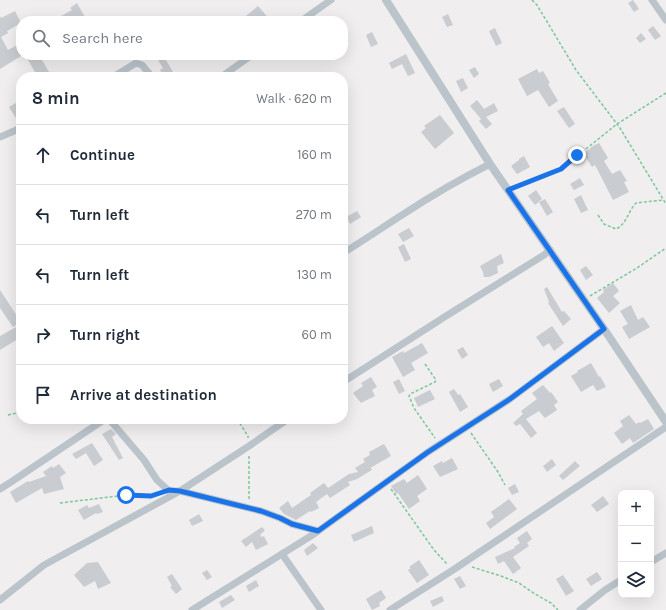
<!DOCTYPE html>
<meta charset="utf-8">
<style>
body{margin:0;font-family:Karla,sans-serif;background:#f6f6f7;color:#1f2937}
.controls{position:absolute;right:12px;bottom:12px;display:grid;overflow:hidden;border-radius:8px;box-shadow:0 4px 16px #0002}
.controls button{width:36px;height:36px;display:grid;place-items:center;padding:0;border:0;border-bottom:1px solid #e0e1e3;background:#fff;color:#1f2937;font:20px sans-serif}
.stop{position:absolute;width:12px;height:12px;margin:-9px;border:3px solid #1a73e8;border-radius:50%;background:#fff}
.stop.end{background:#1a73e8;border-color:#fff;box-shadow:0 1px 4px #0008}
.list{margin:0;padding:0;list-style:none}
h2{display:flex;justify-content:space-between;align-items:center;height:52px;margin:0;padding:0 16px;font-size:17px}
h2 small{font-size:13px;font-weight:400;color:#747a83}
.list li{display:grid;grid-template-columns:26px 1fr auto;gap:12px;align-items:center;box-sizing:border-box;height:60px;padding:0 16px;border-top:1px solid #e0e1e3}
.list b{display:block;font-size:15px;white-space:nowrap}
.list em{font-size:13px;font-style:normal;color:#747a83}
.icon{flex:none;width:22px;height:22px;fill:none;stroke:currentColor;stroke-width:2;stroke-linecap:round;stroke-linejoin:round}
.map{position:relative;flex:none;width:666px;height:610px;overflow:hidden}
.search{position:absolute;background:#fff;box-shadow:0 4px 16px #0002;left:16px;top:16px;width:332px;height:44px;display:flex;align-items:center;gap:10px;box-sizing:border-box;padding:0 14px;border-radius:16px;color:#747a83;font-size:15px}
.panel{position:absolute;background:#fff;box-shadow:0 4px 16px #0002;left:16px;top:72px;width:332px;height:352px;border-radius:16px}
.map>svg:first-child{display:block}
.building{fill:#c9ccd0}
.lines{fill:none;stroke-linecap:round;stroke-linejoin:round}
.path{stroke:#7ac79a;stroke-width:1.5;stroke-dasharray:3 2;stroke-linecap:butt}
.minor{stroke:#bac4ca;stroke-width:7}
.tertiary{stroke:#bac4ca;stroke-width:8}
.route{stroke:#1a73e8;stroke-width:5}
</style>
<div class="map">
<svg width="666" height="610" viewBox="0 0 666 610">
<rect width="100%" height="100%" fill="#f0eeee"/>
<g class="building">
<path d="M633,0L639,9L634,12L628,3Z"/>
<path d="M77,3L87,21H52L72,10L70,8Z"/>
<path d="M258,6L271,21H250L246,16Z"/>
<path d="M15,11L21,23L7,31L8,33L1,37L8,50L21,43V56L0,69V16L1,18Z"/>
<path d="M448,14L453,25L447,27L442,17Z"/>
<path d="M653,26L661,36L655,40L648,30Z"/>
<path d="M495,28L502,43L496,46L489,31Z"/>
<path d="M372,32L378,44L371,47L366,35Z"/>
<path d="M641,33L646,39L640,43L636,38Z"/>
<path d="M406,54L415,73L408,76L402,64L392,69L389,63Z"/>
<path d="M25,55H39L52,77H38Z"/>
<path d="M155,55H163L173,72L164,77L160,70L163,68Z"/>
<path d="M475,67L479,74L474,78L469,70Z"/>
<path d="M537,69L539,73L543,71L550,83L548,84L558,101L549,107L538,90L527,96L518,79Z"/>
<path d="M463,78L468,88L461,92L456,81Z"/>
<path d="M21,100V123H19L9,107Z"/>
<path d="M477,100L484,109L494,103L498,111L486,117L492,124L486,129L479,121L481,119L470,106Z"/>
<path d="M564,107L575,124L569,128L557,111Z"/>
<path d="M440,115L454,133L435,149L421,132L426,128L424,126Z"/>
<path d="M599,143L608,158L604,161L612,174L620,170L627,181L624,182L629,192L613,200L595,165L592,167L583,153L591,148V147Z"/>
<path d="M524,156L530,167L517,174L511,166L519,160V159Z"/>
<path d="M580,178L584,185L574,190L570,184Z"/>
<path d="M536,190L542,199L535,205L528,196Z"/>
<path d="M581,195L588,210L581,213L574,199Z"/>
<path d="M545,199L553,212L547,216L539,202Z"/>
<path d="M357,211L361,217L350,224L346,217Z"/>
<path d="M409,228L414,236L403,242L398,234Z"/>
<path d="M404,244L411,259L405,262L398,247Z"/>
<path d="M501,254L504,263L497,266L498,273L489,277H484L483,272L480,266Z"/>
<path d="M586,266L593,275L586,280L580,270Z"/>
<path d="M613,283L619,291L613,296L620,303L609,313L597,298L604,292L603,290Z"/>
<path d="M547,287L562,312L564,311L571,319L563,326L548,303L549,302L544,289Z"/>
<path d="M0,290L21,322L13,327L0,308Z"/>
<path d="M631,305L638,320L643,317L650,327L629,339L622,327L628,324L620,311Z"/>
<path d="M18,326L21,331V337L0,350V336Z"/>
<path d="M552,326L564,343L554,351L549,343L543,347L536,337Z"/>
<path d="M422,343L428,353L411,363L415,370L403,377L392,357L403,351L404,353Z"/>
<path d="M463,347L468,355L462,359L457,350Z"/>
<path d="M591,363L599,377L600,376L606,387L597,391L593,385L581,392L571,376L578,372L577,371Z"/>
<path d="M371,377L377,387L372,390L375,396L361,403L353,393L363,386L361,383Z"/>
<path d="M399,379L405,391L399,394L393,382Z"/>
<path d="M499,379L503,386L493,392L489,384Z"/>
<path d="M543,385L550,393L551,392L558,402L554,405L557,410L545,418L539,411L526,419L537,433L531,438L520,424L516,426L513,423L523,414L521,411L537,399L532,393Z"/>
<path d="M454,389L458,395L460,394L468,407L460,412L449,392Z"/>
<path d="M430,390L435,399L418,407L414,398Z"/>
<path d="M629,415L636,424L639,422L640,423L648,419L654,429L633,443L630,438L622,444L614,433L623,426L620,421Z"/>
<path d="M111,429L116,434L112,437L123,458L119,460L102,434Z"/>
<path d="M92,443L103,460L94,466L86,453L76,459L72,454Z"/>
<path d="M384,444L391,456L370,468H371L372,470L357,479L348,482L350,485L330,498L327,494L316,502L319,508L311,512L310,511L296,520L284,514L279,508L288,501L292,508L311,495L310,493L324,483L328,488L349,474L358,472L355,468L365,462L363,459L370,455L369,452Z"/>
<path d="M452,458L458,469L440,477L433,466L442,461L443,463Z"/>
<path d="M552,459L556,465L547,472L543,466Z"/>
<path d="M575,461L580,466L563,480L559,476Z"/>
<path d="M59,464L66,473L60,477L64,489L44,494L42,488L16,503L10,492L28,481L29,482L46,476L43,472L52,466L53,468Z"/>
<path d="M418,475L427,489L417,496L420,501L409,509L398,493L396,494L391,486L404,479L407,483Z"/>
<path d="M515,484L519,492L512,495L508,488Z"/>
<path d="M603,496L609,504L597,512L591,505Z"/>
<path d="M509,499L517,509L490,529L486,523L494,517L491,512Z"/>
<path d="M99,504L103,512L97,514L96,513L84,520L78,510L87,505L89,508Z"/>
<path d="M199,514L203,521L192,526L189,520Z"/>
<path d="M372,526L374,533L354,542L351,535Z"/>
<path d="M262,527L265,530L260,535L262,537L264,536L268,544L256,550L252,542L246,547L241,541Z"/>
<path d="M527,531L532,539L527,543L529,546L513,557L521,568L513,574L504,561L498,564L495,557L515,548L514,547L520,543L517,538Z"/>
<path d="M313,543L318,548L307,556L304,550Z"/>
<path d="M419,560L429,575L417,583L408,570L411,568L409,567Z"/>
<path d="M98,562L111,583L98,589L95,581L84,587L74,575L87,563Z"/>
<path d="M207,570L212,577L207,580L202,573Z"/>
<path d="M597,572L602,579L591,586L586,579Z"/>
<path d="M172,574L182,589L176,594L170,587L172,586L167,577Z"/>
<path d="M563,575L574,591L566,596L556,579Z"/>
<path d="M460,576L466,586L460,589L454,579Z"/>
<path d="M256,580L259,586L249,592L246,586Z"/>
<path d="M381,590L386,598L379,603L380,606L372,610L366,599Z"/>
<path d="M231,595L235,600L222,608L219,602Z"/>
<path d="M442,596L444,601L433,607L430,601Z"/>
</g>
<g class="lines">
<g class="path">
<path d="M532,0L537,5L576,70L620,128L666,204"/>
<path d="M516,186L561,169L617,124L666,93"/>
<path d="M598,215L604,224L616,229C627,224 628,211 636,203L663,200"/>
<path d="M590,296L637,268L666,248"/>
<path d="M425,364L436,380L435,382L410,394L409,396L414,408L435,438"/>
<path d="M8,415L21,412"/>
<path d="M237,419L248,436V438"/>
<path d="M471,433L498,472L505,485"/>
<path d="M249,456V498L250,500"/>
<path d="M391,489L434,550L447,564"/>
<path d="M60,503L126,495L151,496L157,494"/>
<path d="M472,567L501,576L519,583L535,594L551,603L558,610"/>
</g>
<g class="minor">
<path d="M652,0L666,20"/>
<path d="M301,21L331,0"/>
<path d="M113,77L136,63L142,65L152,77"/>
<path d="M221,77L252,55"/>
<path d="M0,137L21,128"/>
<path d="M343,253C363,241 383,227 402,215C431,196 460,179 490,164"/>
<path d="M343,382L446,316L544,255L550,250"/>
<path d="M109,419L144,460L157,480L169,491H180L261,511L280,518L292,524L318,531"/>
<path d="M0,489L11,482L105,419"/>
<path d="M282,554L321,610"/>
<path d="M651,562L666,553"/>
<path d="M0,600L44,565L180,491L249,446L288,419"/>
<path d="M192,610L314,534L428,452L510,399L604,329"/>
<path d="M390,610L453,570L666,427"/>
<path d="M580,610L605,590L621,580"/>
</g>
<path class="tertiary" d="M386,0L490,164L604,329L666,422"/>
</g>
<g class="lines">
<path class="route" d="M126,495L151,496L169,490L180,491L261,511L280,518L292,524L318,531L428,452L510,399L604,329L508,190L561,169L577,155"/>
</g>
</svg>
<div class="controls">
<button>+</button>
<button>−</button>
<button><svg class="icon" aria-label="layers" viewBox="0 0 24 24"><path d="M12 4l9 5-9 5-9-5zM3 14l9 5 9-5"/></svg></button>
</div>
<div class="stop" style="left:126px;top:495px"></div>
<div class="stop end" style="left:577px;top:155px"></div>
<div class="search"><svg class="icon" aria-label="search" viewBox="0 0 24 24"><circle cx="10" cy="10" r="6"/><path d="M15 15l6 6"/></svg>Search here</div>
<section class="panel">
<h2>8 min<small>Walk · 620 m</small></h2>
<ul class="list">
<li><svg class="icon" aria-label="ahead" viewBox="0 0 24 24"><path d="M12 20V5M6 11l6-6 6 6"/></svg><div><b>Continue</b></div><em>160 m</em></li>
<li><svg class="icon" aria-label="left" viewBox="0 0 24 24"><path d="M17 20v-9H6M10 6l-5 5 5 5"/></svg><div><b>Turn left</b></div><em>270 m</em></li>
<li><svg class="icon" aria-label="left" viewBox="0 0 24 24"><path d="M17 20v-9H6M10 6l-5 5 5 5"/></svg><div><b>Turn left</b></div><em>130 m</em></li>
<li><svg class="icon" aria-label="right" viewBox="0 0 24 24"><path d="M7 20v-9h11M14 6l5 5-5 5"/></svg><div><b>Turn right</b></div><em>60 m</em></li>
<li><svg class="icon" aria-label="arrive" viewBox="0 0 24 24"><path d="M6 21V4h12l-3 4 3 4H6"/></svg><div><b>Arrive at destination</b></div></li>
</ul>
</section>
</div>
